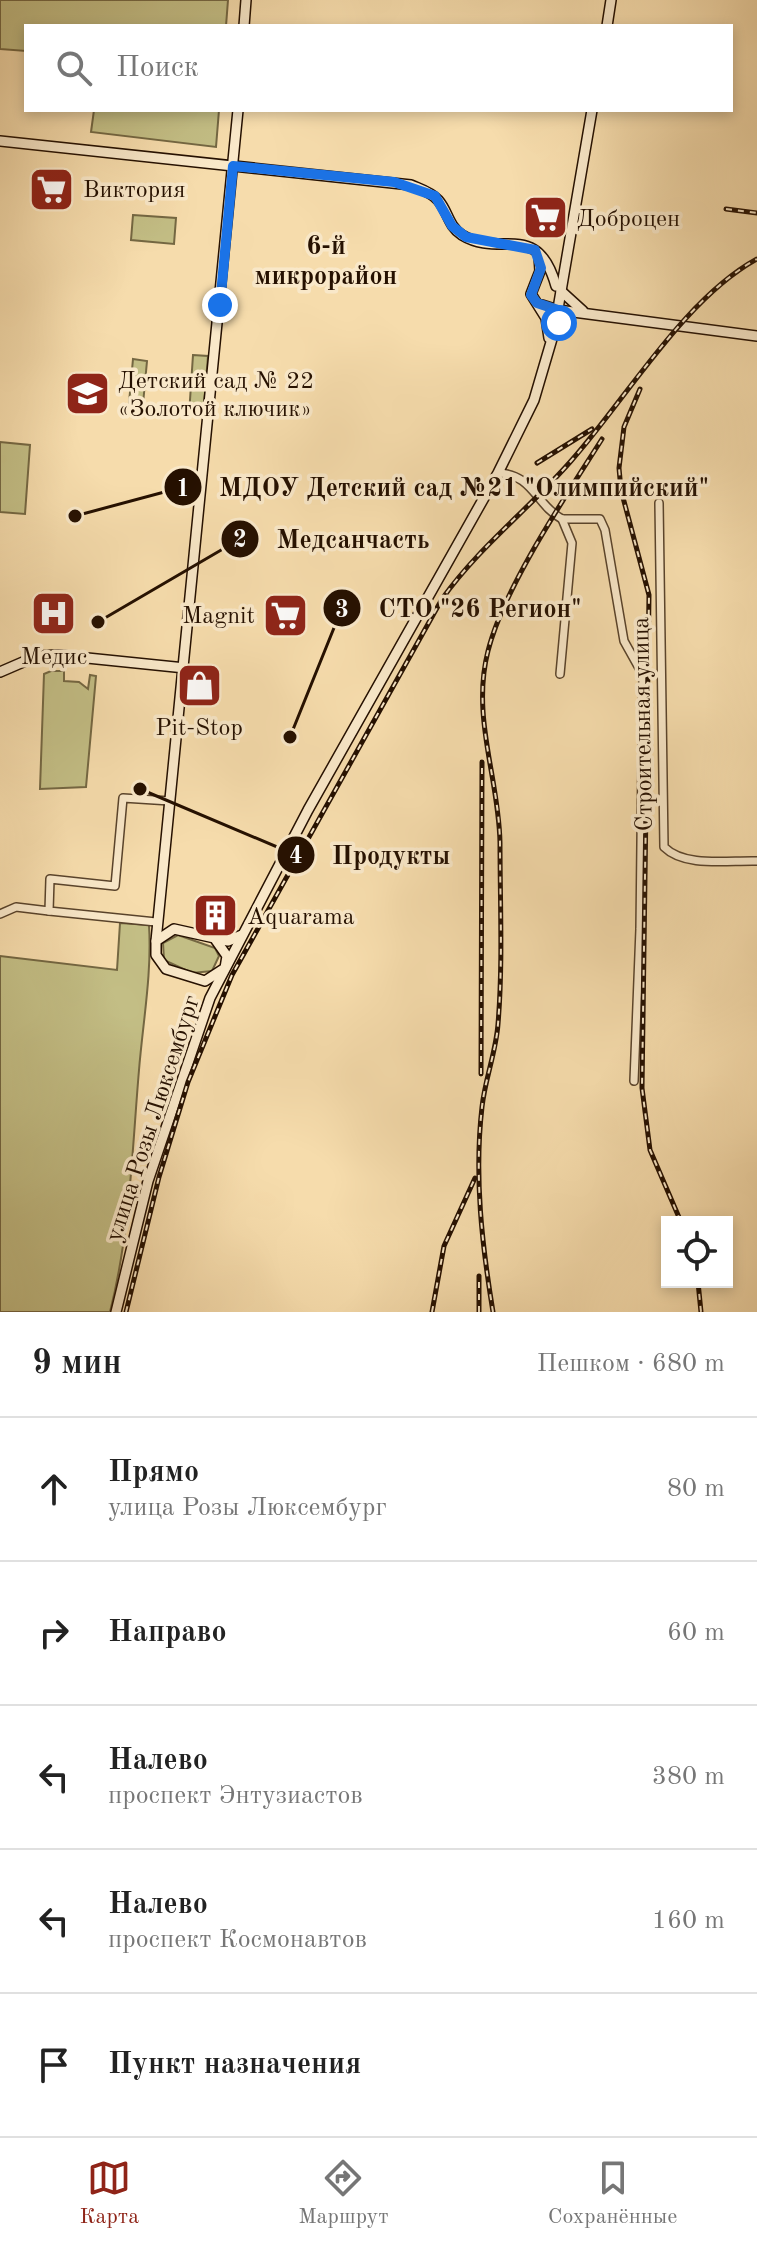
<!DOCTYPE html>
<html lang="ru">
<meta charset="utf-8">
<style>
body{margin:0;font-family:"Old Standard TT",serif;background:#f6f6f6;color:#222}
.controls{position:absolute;right:24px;bottom:24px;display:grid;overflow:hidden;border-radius:0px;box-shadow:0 4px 12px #0003}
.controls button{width:72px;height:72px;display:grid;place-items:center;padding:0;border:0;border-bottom:2px solid #e0e0e0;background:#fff;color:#222;font:40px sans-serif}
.stop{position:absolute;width:24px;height:24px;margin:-18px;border:6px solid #1a73e8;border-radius:50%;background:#fff}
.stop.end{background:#1a73e8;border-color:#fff;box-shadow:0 2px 8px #0008}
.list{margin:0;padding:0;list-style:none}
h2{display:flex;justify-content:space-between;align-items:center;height:104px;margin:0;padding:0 32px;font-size:34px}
h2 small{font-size:26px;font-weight:400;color:#767676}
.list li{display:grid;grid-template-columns:52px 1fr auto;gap:24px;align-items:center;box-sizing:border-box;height:144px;padding:0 32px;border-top:2px solid #e0e0e0}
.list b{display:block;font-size:30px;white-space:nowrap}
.list p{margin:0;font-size:26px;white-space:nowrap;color:#767676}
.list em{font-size:26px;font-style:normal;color:#767676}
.icon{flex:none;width:44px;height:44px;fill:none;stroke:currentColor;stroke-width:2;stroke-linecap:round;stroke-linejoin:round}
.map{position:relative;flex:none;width:757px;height:1312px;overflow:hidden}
.search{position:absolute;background:#fff;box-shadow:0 4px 12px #0003;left:24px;right:24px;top:24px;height:88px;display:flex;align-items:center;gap:20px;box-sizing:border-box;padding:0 28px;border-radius:0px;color:#767676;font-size:30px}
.sheet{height:824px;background:#fff}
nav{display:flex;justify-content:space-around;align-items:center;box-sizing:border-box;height:112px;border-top:2px solid #e0e0e0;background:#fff;font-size:22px;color:#767676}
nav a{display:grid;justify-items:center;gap:4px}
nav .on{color:#8f2418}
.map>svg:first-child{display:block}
.green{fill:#c3be85;stroke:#746742;stroke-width:2}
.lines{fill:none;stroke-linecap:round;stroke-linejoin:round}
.street-casing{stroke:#59432b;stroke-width:10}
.secondary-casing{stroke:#251000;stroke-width:12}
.street{stroke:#f9e8c9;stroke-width:7}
.secondary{stroke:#f9e8c9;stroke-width:9}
.rail-casing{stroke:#251000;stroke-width:5}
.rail{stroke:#f9e8c9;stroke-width:2;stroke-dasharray:6;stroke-linecap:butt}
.route{stroke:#1a73e8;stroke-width:10}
.labels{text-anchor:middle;stroke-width:7;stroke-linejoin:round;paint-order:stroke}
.poi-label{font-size:24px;fill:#251000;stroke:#f9e8c9;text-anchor:start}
.street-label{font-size:24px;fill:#251000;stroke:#f9e8c9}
.neighbourhood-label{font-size:26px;font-weight:bold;fill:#251000;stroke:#f9e8c9}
.leader{fill:none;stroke:#251000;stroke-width:3}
.callout-dot{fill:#251000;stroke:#f9e8c9;stroke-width:3}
.mark-label{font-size:24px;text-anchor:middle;font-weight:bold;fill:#fff}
.callout-label{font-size:26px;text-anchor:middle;font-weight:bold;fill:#251000;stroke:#f9e8c9;stroke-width:7;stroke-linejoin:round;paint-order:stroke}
</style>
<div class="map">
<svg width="757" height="1312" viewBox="0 0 757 1312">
<rect width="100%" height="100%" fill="#f6dcac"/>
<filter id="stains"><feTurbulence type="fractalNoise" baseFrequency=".0025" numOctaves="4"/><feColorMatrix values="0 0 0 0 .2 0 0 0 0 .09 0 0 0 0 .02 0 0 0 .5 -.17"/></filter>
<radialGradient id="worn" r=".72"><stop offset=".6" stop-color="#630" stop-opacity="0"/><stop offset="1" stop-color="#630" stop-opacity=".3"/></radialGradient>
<g class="green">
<path d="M0,0H228L226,26H26V51L0,49Z"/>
<path d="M94,110H219L216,147L91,132Z"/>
<path d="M133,215L176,218L174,244L131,240Z"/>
<path d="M193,355L208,356L203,417L189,415Z"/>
<path d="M133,359L147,361L143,404L129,403Z"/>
<path d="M0,442L30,445L25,514L0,512Z"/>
<path d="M51,671H64V681L79,682L88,689L90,675L96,676L86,787L40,789L44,674Z"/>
<path d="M120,923L149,925C152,974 143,1021 139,1070C132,1152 130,1233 110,1312H0V956L117,970Z"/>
<path d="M178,935L215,948L219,956L212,971L192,973L164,960L163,943Z"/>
</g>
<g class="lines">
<defs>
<g id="street">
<path d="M498,473C533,474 536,505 562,519H600L605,530L624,641L643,675L640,929L634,1081"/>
<path d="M659,503L664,847C685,868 729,860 757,861"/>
<path d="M560,674L572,543L562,519"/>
<path d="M0,914L16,907L49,911"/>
<path d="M156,922L49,911L50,879L115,886L123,798L170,801"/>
</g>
<g id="secondary">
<path d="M244,26L246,0"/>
<path d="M607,26L611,0"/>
<path d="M0,141L411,185C420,189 431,192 438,200C448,211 448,226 462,235C501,259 537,219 556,286"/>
<path d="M539,256L540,271L531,294L546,318L549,338"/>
<path d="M561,291L583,311"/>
<path d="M542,305L558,310L757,336"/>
<path d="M0,672L37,656L58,655L185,668"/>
<path d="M215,939L227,956L225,968L205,981L166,969L156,955V941L174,929L228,941L242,935"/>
<path d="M156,941L238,110"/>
<path d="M116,1312L148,1181L210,998L308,810L498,473L534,400L554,332L592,110"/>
</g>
</defs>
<use href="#street" class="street-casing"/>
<use href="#secondary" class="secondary-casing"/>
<use href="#street" class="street"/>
<use href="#secondary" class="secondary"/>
<defs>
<g id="rail">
<path d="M726,209L757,213"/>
<path d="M640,389L624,427L619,468L621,490L649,595L642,1088L650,1150L681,1222"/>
<path d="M537,463L592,429"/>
<path d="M481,1074L482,762"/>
<path d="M698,1282L701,1312"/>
<path d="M126,1312L159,1177L188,1082L232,975L442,599C479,547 529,509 571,461C627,398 684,299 757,259"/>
<path d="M432,1312L444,1246L475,1178"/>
<path d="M479,1312V1276"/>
<path d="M493,1312C482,1245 474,1176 482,1107C485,1079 496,1052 498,1024C503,964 500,903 500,843C499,778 471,717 488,651C504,587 566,496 602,439"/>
</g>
</defs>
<use href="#rail" class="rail-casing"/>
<use href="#rail" class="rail"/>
</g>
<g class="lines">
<path class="route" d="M220,305L233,166L394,182L435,196L452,226L466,237L535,250L541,268L531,295L537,303L558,310L554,332L559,323"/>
</g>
<defs>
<symbol id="supermarket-square" viewBox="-11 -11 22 22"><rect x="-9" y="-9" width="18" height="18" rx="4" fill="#8f2418" stroke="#f9e8c9"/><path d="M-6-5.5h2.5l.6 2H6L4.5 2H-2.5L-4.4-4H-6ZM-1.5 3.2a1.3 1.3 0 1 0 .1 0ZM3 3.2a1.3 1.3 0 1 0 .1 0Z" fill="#fff"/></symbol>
<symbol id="school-square" viewBox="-11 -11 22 22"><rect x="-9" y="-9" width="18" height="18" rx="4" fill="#8f2418" stroke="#f9e8c9"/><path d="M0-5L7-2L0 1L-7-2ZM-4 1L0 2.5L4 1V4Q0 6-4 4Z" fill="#fff"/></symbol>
<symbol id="hospital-square" viewBox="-11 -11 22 22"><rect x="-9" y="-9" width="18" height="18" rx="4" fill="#8f2418" stroke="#f9e8c9"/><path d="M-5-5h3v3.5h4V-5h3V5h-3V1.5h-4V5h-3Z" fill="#fff"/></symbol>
<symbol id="shop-square" viewBox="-11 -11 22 22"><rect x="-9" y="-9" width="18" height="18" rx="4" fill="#8f2418" stroke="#f9e8c9"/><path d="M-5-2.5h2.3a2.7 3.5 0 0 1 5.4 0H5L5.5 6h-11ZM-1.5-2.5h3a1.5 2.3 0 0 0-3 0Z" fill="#fff"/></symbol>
<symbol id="building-square" viewBox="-11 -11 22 22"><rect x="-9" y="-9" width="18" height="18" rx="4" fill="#8f2418" stroke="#f9e8c9"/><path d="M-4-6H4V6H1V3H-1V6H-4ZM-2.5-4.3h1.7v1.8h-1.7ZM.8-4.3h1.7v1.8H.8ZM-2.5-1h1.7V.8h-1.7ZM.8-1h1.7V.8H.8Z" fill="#fff"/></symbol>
</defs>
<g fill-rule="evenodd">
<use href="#supermarket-square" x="26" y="164" width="51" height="51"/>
<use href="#supermarket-square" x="520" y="192" width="51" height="51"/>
<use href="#school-square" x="62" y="368" width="51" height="51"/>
<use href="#hospital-square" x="28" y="588" width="51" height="51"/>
<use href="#supermarket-square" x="260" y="590" width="51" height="51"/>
<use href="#shop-square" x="174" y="660" width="51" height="51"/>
<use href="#building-square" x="190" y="890" width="51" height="51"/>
</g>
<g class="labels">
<g class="poi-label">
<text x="83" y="197">Виктория</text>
<text x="577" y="226">Доброцен</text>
<text x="118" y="388">Детский сад № 22<tspan x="118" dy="28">«Золотой ключик»</tspan></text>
<text x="255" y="623" text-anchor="end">Magnit</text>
<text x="54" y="664" text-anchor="middle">Медис</text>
<text x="199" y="735" text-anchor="middle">Pit-Stop</text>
<text x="247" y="924">Aquarama</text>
</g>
<g class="street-label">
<text transform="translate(642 724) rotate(-91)" y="8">Строительная улица</text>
<text transform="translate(152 1118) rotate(-72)" y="8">улица Розы Люксембург</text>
</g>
<g class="neighbourhood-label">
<text x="326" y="254">6-й<tspan x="326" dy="30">микрорайон</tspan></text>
</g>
</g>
<path class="leader" d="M75 516L183 487M98 622L240 539M290 737L342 608M140 789L296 855"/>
<g class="callout-dot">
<circle cx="75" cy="516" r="8"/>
<circle cx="98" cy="622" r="8"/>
<circle cx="290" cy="737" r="8"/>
<circle cx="140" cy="789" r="8"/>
<circle cx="183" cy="487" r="20"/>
<circle cx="240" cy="539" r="20"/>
<circle cx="342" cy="608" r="20"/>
<circle cx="296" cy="855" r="20"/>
</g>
<g class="mark-label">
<text x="183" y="496">1</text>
<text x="240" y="547">2</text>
<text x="342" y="617">3</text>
<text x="296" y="863">4</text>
</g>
<g class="callout-label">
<text x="464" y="496">МДОУ Детский сад №21 "Олимпийский"</text>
<text x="353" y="548">Медсанчасть</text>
<text x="480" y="617">СТО "26 Регион"</text>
<text x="391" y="864">Продукты</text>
</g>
<rect width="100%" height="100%" filter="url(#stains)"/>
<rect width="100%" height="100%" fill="url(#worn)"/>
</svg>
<div class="controls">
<button><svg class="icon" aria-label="locate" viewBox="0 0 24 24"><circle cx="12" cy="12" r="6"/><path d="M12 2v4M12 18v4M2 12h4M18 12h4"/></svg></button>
</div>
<div class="stop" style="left:559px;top:323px"></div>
<div class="stop end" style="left:220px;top:305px"></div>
<div class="search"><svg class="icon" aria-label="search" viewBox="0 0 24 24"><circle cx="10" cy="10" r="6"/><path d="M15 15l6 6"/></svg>Поиск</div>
</div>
<section class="sheet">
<h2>9 мин<small>Пешком · 680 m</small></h2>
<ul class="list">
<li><svg class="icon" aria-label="ahead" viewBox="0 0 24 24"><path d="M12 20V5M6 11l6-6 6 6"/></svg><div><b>Прямо</b><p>улица Розы Люксембург</p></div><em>80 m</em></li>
<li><svg class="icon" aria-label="right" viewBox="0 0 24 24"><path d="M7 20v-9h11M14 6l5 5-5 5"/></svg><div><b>Направо</b></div><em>60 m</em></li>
<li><svg class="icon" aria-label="left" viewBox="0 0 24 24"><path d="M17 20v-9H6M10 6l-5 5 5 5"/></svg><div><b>Налево</b><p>проспект Энтузиастов</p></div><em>380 m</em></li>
<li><svg class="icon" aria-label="left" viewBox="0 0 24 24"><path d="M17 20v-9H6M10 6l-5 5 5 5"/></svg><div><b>Налево</b><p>проспект Космонавтов</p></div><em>160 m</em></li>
<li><svg class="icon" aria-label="arrive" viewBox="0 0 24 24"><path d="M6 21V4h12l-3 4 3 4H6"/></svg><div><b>Пункт назначения</b></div></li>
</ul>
</section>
<nav>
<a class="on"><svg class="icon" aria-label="map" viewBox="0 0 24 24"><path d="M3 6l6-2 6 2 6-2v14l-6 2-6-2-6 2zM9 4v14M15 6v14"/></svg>Карта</a>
<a><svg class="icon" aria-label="directions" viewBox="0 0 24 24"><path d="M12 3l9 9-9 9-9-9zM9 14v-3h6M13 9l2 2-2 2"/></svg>Маршрут</a>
<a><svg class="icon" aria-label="saved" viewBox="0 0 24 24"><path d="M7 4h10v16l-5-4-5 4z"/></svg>Сохранённые</a>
</nav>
